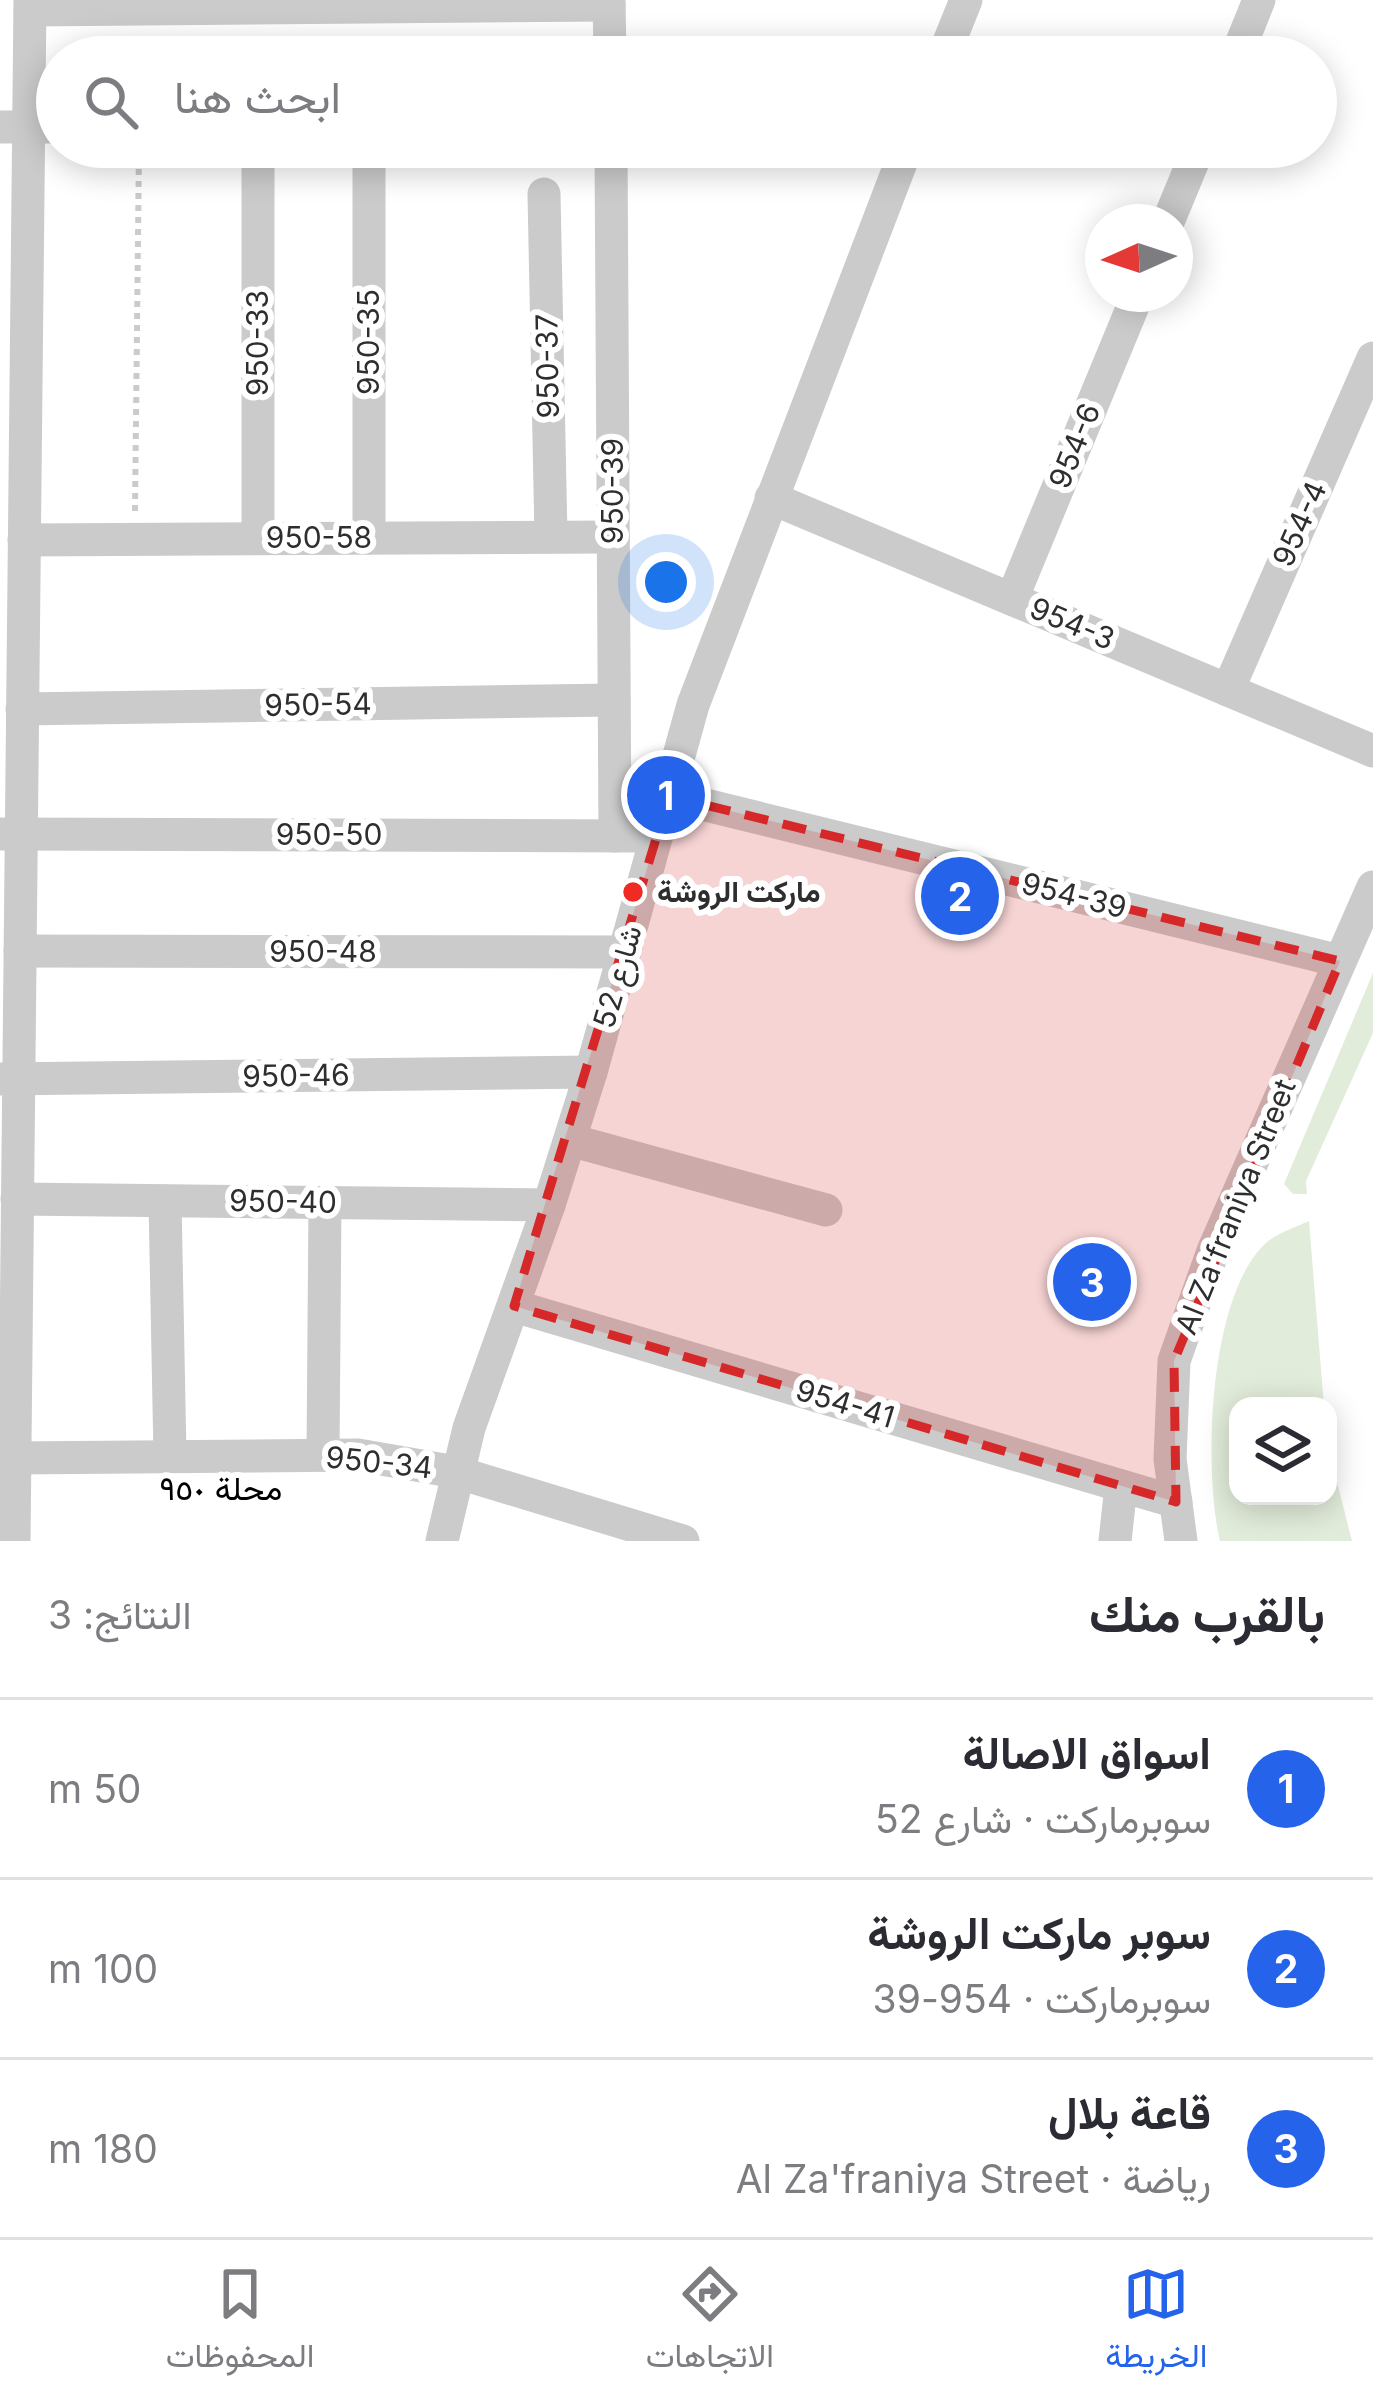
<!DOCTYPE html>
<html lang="ar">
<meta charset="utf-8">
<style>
body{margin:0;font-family:Inter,Vazirmatn,sans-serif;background:#f2f2f3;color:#2b2b33;direction:rtl}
.controls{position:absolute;right:36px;bottom:36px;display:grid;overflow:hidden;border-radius:24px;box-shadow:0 6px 30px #0003}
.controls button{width:108px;height:108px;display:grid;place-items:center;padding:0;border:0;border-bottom:3px solid #e1e1e2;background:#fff;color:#2b2b33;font:60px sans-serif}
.compass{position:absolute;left:1085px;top:204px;width:108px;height:108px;border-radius:50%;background:#fff;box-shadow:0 6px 30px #0003;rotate:267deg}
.you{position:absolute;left:666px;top:582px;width:42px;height:42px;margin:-30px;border:9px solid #fff;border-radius:50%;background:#1a73e8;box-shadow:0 0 0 18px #1a73e833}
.badge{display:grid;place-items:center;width:78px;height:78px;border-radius:50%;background:#2563eb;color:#fff;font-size:39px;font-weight:700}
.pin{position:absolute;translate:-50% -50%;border:6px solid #fff;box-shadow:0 3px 12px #0006}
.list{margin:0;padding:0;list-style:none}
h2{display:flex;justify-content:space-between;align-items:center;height:156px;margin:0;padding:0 48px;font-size:51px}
h2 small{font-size:39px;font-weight:400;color:#7c7c81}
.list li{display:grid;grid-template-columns:78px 1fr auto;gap:36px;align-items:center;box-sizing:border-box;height:180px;padding:0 48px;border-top:3px solid #e1e1e2}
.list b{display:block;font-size:45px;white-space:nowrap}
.list p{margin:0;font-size:39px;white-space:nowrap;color:#7c7c81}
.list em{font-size:39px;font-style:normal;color:#7c7c81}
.icon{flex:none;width:66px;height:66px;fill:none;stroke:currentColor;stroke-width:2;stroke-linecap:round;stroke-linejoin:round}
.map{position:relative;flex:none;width:1373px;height:1541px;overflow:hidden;direction:ltr}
.search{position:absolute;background:#fff;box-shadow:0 6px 30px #0003;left:36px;right:36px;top:36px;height:132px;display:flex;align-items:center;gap:30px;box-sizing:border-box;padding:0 42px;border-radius:66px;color:#7c7c81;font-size:45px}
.sheet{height:696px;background:#fff}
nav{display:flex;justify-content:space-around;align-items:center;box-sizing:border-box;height:168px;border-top:3px solid #e1e1e2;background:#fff;font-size:33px;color:#7c7c81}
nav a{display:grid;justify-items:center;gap:6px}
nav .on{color:#2563eb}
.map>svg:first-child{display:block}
.green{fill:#e2ecda}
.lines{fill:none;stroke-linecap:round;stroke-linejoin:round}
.path{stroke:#cbcbcb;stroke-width:6;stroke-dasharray:6 6;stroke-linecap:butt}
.minor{stroke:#cbcbcb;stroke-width:33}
.marked{fill:#d62828;fill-opacity:0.2;stroke:#d62828;stroke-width:9;stroke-dasharray:24 15;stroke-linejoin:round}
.poi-dot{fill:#f02b24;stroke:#fff;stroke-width:4.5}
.labels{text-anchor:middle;stroke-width:12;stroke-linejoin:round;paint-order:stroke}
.street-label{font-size:30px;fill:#2e2e2e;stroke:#fff}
.poi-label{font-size:30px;font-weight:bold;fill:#2e2e2e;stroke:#fff;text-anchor:start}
.neighbourhood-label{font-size:33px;fill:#000;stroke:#fff}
</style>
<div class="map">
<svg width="1373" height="1541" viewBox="0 0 1373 1541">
<rect width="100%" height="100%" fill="#fff"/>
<g class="green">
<path d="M1373,973V1033L1306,1181L1307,1194H1293L1284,1184Z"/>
<path d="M1309,1221L1324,1406H1238V1496H1328V1446L1352,1541H1220C1203,1470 1208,1294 1267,1242C1278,1233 1296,1227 1309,1221Z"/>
</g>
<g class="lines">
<path class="path" d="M135,511L139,147"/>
<g class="minor">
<path d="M609,0L610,57"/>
<path d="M30,10L609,5"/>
<path d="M943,57L966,0"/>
<path d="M1236,57L1259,0"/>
<path d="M0,127H57"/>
<path d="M611,147L615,836"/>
<path d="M544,194L551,537"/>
<path d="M1168,222L1199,147"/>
<path d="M771,498L1373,751"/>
<path d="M258,538V147"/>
<path d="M369,538V147"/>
<path d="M24,540L613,537"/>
<path d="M1012,599L1138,294"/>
<path d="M1228,690L1373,358"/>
<path d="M22,709L614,700"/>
<path d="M669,796L1340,961"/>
<path d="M2,834L634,836"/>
<path d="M20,951L625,952"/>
<path d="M0,1079L591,1072"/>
<path d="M570,1140L826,1210"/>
<path d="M17,1199L549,1205"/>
<path d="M165,1201L170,1456"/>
<path d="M514,1306L1176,1502"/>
<path d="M323,1455L325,1202"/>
<path d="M14,1458L358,1455L456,1472L683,1541"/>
<path d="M14,1541L30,0"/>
<path d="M442,1541L469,1428L549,1205L591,1072L693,705L907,147"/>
<path d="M1115,1541L1121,1486"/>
<path d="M1181,1541L1170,1459L1174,1361L1213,1251L1373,887"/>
</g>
</g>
<path class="marked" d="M669,796L1340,961L1174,1361L1176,1502L514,1306Z"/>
<circle class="poi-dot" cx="633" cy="892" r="12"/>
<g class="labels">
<g class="street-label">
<text transform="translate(369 342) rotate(-90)" y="10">950-35</text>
<text transform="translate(258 343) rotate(-90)" y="10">950-33</text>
<text transform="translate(548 366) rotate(-91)" y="10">950-37</text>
<text transform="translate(1075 446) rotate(-68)" y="10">954-6</text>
<text transform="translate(613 491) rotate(-90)" y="10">950-39</text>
<text transform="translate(1300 524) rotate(-66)" y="10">954-4</text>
<text x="319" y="548">950-58</text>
<text transform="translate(1072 624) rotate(23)" y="10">954-3</text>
<text transform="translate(318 705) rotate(-1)" y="10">950-54</text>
<text x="329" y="845">950-50</text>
<text transform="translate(1074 896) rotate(14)" y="10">954-39</text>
<text x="323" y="962">950-48</text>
<text transform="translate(618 977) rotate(-74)" y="10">شارع 52</text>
<text transform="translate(296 1076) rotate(-1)" y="10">950-46</text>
<text transform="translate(283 1202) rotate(1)" y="10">950-40</text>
<text transform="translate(1236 1207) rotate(-68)" y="10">Al Za'franiya Street</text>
<text transform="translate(845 1404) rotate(17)" y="10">954-41</text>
<text transform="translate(379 1463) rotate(6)" y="10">950-34</text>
</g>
<g class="poi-label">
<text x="657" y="902">ماركت الروشة</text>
</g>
<g class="neighbourhood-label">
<text x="221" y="1500">محلة ٩٥٠</text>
</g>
</g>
</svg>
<div class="controls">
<button><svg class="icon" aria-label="layers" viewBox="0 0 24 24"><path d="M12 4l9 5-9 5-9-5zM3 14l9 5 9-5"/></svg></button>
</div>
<svg class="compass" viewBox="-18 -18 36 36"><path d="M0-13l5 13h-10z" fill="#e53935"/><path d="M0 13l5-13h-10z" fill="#7c7c81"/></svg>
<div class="you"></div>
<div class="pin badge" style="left:666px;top:795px">1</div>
<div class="pin badge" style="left:960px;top:896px">2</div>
<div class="pin badge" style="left:1092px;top:1282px">3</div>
<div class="search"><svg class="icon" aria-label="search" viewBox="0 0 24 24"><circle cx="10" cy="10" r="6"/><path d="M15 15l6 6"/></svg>ابحث هنا</div>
</div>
<section class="sheet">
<h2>بالقرب منك<small>النتائج: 3</small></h2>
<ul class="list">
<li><span class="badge">1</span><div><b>اسواق الاصالة</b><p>سوبرماركت · شارع 52</p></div><em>50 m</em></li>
<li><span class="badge">2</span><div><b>سوبر ماركت الروشة</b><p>سوبرماركت · 954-39</p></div><em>100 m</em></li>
<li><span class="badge">3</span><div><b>قاعة بلال</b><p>رياضة · Al Za'franiya Street</p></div><em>180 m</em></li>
</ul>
</section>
<nav>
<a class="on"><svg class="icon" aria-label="map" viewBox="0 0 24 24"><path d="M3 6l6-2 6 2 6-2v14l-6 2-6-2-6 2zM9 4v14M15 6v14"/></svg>الخريطة</a>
<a><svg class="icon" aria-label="directions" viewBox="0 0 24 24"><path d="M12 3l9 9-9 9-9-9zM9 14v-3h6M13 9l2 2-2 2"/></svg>الاتجاهات</a>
<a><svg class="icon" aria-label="saved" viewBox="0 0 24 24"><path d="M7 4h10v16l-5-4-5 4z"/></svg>المحفوظات</a>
</nav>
